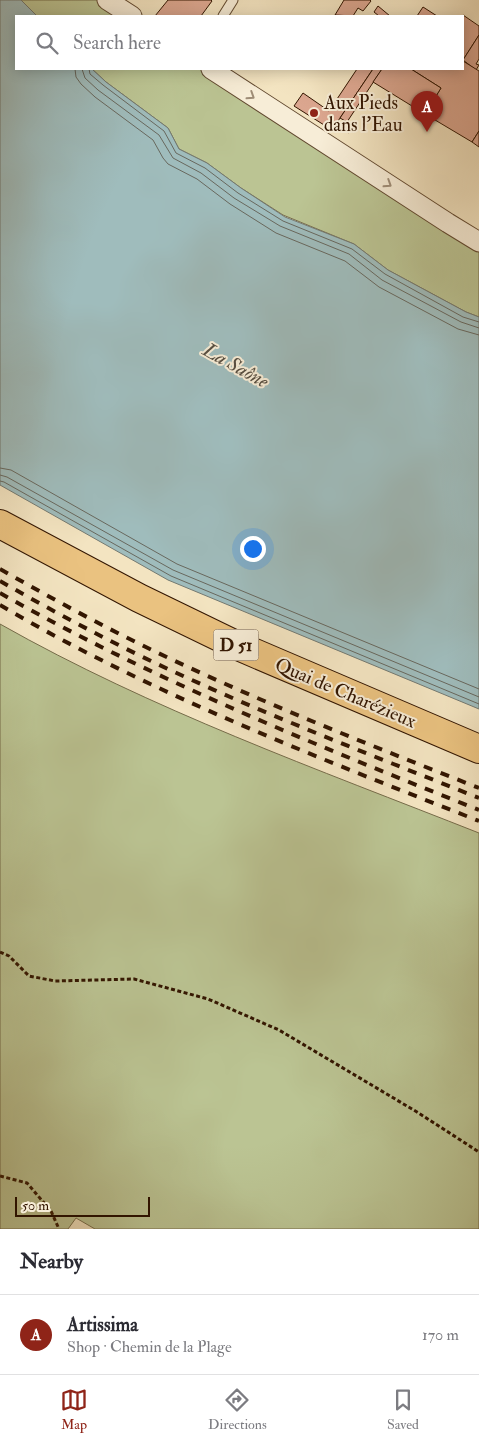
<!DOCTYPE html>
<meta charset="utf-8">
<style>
body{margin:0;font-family:"IM FELL Double Pica",serif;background:#f7f7f7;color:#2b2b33}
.scale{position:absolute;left:15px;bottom:12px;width:135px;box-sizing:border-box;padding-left:5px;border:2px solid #321500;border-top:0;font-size:14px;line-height:18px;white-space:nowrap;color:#321500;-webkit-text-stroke:4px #f7edd7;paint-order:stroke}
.you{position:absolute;left:252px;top:548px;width:18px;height:18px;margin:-12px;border:4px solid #fff;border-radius:50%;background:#1a73e8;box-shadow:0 0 0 8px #1a73e833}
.badge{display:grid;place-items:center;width:32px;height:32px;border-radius:50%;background:#8f2418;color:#fff;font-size:16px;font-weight:700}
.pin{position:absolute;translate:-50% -41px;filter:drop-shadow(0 1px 2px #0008)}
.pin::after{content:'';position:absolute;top:26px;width:18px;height:15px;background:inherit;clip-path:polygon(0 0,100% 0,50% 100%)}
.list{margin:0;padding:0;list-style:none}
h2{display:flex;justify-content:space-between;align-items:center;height:65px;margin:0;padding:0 20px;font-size:21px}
h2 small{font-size:16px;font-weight:400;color:#7c7c81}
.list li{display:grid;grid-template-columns:32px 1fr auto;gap:15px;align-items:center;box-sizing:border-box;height:80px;padding:0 20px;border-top:1px solid #e1e1e2}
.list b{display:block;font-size:19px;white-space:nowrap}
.list p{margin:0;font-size:16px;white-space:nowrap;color:#7c7c81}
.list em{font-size:16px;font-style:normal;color:#7c7c81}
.icon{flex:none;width:28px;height:28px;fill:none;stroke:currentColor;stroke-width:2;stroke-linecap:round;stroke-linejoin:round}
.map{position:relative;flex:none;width:479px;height:1229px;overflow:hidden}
.search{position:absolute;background:#fff;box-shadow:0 2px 12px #0003;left:15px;right:15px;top:15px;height:55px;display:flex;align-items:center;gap:12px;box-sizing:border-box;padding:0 18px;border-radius:0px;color:#7c7c81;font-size:19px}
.sheet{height:145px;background:#fff}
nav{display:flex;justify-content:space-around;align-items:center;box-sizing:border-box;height:70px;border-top:1px solid #e1e1e2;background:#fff;font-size:14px;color:#7c7c81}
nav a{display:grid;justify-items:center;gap:2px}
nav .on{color:#8f2418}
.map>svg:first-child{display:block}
.green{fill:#bbc493;stroke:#766c4a}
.water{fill:#9fbcbc;stroke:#737971}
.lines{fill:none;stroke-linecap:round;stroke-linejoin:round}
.shore{stroke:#68685e;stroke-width:1}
.building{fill:#dba68f;stroke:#321500}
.lane-casing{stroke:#624930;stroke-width:11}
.street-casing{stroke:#624930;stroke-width:21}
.primary-casing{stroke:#321500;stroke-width:30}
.path{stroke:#321500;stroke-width:3;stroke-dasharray:4 2.5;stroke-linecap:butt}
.lane{stroke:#f7edd7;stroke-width:9}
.street{stroke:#f7edd7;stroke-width:19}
.primary{stroke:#eac280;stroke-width:28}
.rail{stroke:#321500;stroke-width:4;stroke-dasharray:9 9;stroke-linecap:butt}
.oneway{stroke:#9e8c76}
.poi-dot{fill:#8f2418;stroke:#f7edd7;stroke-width:2}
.labels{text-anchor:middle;stroke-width:4;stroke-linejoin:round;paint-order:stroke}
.shield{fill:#f7edd7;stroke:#6d5640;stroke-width:1}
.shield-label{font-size:18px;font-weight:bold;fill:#321500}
.poi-label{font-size:19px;fill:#321500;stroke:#f7edd7;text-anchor:start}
.street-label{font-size:19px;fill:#321500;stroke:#f7edd7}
.water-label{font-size:20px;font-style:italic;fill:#584f42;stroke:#f7edd7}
</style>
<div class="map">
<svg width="479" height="1229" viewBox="0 0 479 1229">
<rect width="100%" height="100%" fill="#f3e4c1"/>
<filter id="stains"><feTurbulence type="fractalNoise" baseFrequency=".004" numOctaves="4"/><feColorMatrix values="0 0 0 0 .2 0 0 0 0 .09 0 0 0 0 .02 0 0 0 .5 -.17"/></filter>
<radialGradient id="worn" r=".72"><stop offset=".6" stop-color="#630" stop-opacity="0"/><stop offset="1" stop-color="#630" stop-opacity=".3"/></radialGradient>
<g class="green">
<path d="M21,0H101L123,16H37Z"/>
<path d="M92,69H200L252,103L479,244V317L466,312L388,270L354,244L283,215L241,188L207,163L179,149L168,128L106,82Z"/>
<path d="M0,624C152,710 317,769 479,833V1229H95L76,1218L68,1229H0Z"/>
</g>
<path class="water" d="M0,0H21L37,16H16V69H92L106,82L168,128L179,149L207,163L241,188L285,217L354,244L388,270L466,312L479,317V709L168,580L0,485Z"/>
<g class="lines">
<g class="shore">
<path d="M75,69L76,77L81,84L95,97L153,140L163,158L168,164L197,179L230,204L276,233L345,261L379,287L458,329L479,335"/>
<path d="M82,69L85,78L98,90L159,135L173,158L201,173L234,198L280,226L349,254L382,280L461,322L479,328"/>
<path d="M89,69L90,74L103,85L164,131L176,153L205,168L238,193L283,221L352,249L385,274L463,317L479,322"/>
<path d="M0,468L11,470L177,564L479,689"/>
<path d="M0,475L7,477L173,570L479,697"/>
<path d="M0,481L4,482L171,576L479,704"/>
</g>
</g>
<g class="building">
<path d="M168,0H211L212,1L201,16H155Z"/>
<path d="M344,0H370L371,1L363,11L358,8L353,16L335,15Z"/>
<path d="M378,6L390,16H379L374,12Z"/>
<path d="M423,7L437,16H417Z"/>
<path d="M463,15L479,26V35L463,60Z"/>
<path d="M479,35V59L476,64L479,65L476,70L463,60Z"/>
<path d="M463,61L479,71V131L472,142L425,114L441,88L411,69H463Z"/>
<path d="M357,69H373L332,130L294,106L303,93L329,111Z"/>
<path d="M373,69H382L347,122L340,118Z"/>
<path d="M382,69H411L441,88L425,114L373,82Z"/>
<path d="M349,122L354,125L349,133L344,129Z"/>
<path d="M479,131V147L472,142Z"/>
</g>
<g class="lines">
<defs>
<path id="lane" d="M223,16L233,0"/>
<g id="street">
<path d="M107,0L132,16"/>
<path d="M211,69L448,223L479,242"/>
</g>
<path id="primary" d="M0,524L139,598L238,646L479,749"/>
</defs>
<use href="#lane" class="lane-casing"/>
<use href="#street" class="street-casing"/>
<use href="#primary" class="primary-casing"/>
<g class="path">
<path d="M0,952L9,956L29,976L55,981L134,979L208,999L279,1030L417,1112L479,1152"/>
<path d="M0,1176L27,1183L51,1211L59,1229"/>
</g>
<use href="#lane" class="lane"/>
<use href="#street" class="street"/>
<use href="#primary" class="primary"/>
<g class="rail">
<path d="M0,569C51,598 102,626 154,651C260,702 370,745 479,788"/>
<path d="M0,581C49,609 99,636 151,661C258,712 369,754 479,798"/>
<path d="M0,593C153,680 316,745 479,810"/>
<path d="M0,605C151,694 317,757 479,821"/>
</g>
</g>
<defs><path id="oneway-chevron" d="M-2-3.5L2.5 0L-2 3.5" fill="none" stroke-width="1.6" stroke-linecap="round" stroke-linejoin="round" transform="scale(1.25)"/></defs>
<g class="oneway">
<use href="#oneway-chevron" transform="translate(251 96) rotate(33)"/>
<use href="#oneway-chevron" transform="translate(388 184) rotate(33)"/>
</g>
<circle class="poi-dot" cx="314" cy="113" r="5"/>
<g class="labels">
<rect class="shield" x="213.5" y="629.5" width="45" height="31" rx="4"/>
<g class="shield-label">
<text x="236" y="651">D 51</text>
</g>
<g class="poi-label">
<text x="324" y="109">Aux Pieds<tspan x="324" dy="22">dans l'Eau</tspan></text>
</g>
<g class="street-label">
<text transform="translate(346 692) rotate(23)" y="7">Quai de Charézieux</text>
</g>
<g class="water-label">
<text transform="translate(236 365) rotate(29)" y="7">La Saône</text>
</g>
</g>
<rect width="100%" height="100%" filter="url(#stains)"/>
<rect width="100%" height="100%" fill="url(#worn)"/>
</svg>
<div class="scale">50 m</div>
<div class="you"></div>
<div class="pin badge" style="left:427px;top:132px">A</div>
<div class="search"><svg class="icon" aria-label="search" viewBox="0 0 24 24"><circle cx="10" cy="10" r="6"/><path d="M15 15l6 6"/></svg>Search here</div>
</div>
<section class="sheet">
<h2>Nearby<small></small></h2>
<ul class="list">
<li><span class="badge">A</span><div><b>Artissima</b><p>Shop · Chemin de la Plage</p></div><em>170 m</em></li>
</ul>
</section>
<nav>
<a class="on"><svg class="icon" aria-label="map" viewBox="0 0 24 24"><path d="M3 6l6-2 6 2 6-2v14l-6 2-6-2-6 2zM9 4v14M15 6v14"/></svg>Map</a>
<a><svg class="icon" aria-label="directions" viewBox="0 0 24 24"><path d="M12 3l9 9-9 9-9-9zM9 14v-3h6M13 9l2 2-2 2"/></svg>Directions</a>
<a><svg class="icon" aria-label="saved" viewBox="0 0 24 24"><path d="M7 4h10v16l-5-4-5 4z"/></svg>Saved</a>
</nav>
